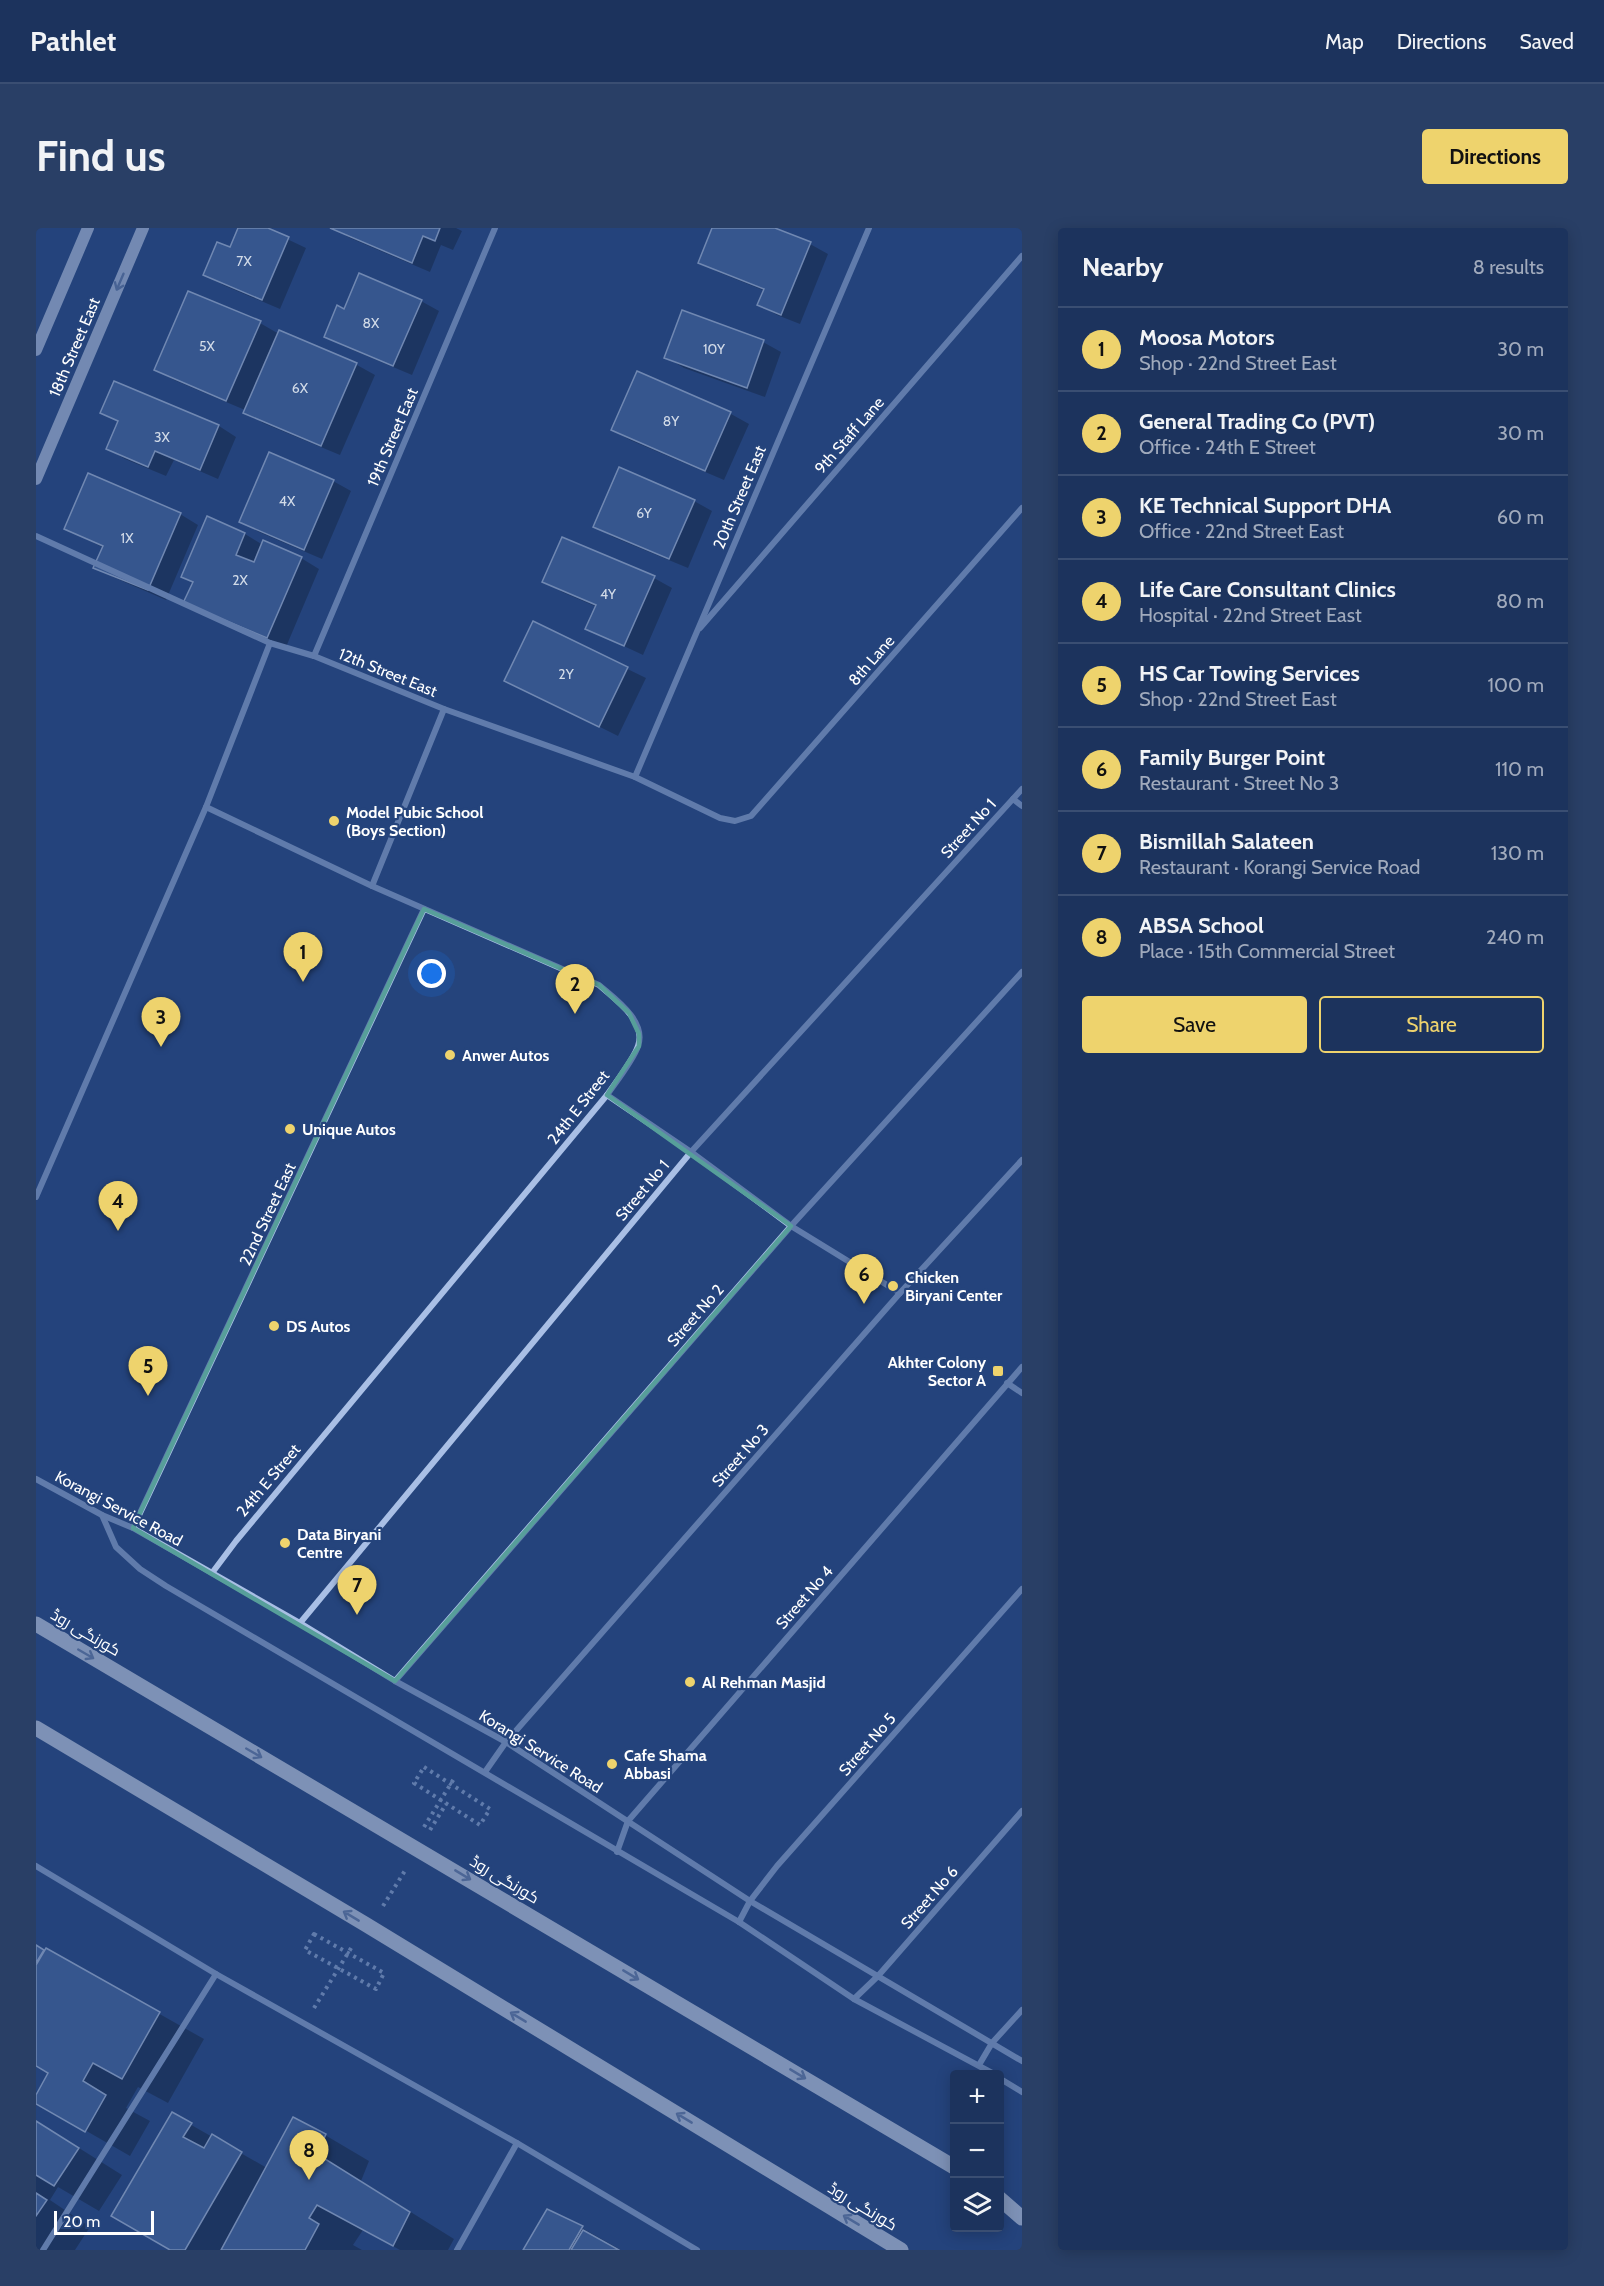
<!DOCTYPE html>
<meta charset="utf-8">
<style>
body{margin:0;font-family:Cabin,Cairo,sans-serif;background:#293f66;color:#f1f3f6}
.controls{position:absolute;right:18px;bottom:18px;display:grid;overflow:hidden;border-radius:6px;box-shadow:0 3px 15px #0003}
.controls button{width:54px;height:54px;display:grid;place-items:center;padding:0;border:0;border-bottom:2px solid #3a4e72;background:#1c335d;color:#f1f3f6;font:30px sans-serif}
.scale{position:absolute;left:18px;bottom:15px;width:100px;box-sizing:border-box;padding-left:6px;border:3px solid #fff;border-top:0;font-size:16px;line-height:21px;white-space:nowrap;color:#fff;-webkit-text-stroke:4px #25447c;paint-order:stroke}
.you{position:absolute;left:396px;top:746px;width:21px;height:21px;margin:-15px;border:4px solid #fff;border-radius:50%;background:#1a73e8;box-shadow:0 0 0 9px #1a73e833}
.badge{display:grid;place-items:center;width:39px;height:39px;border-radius:50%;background:#eed36d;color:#111;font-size:20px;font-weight:700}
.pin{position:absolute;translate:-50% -50px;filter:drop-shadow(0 2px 3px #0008)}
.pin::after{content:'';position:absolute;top:32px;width:21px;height:18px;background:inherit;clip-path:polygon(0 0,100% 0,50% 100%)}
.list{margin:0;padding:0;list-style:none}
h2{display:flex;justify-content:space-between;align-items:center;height:78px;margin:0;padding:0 24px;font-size:26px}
h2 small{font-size:20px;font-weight:400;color:#a0aabc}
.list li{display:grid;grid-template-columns:39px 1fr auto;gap:18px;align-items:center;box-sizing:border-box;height:84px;padding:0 24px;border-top:2px solid #3a4e72}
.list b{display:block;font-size:22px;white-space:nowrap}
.list p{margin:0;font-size:20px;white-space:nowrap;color:#a0aabc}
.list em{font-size:20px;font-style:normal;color:#a0aabc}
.actions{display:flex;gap:12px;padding:18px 24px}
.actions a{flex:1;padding:14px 0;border:2px solid #eed36d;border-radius:6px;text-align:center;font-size:21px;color:#eed36d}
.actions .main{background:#eed36d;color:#111}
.icon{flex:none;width:33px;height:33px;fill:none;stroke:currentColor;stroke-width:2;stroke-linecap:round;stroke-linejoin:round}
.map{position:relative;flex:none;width:986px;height:2022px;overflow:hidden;border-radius:6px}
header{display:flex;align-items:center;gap:36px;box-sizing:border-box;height:84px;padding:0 30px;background:#1c335d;border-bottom:2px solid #3a4e72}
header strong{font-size:28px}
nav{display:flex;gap:33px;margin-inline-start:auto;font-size:21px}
.intro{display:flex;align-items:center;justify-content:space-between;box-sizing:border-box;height:144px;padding:0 36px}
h1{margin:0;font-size:42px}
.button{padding:15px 27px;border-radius:6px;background:#eed36d;color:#111;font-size:21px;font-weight:700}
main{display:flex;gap:36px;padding:0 36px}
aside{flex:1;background:#1c335d;border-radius:6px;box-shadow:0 3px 15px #0003}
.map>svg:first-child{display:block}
.shadow{fill:#0007}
.building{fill:#4d6ea4;stroke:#ccdbf4;stroke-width:1.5}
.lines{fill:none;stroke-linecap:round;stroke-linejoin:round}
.path{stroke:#a9bfe5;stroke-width:4;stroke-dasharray:3 4.5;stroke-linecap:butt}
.street{stroke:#a9bfe5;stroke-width:6}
.secondary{stroke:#d2def4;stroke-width:12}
.primary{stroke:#e9effc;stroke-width:15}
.oneway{stroke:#7389b2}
.oneway2{stroke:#7d91b6}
.marked{fill:none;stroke:#579f9a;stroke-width:4.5;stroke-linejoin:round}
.poi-dot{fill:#eed36d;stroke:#25447c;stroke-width:2}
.labels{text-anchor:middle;stroke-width:4.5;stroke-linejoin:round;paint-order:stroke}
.number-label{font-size:14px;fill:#d2dbe8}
.street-label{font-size:16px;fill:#fff;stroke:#25447c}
.poi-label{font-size:16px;font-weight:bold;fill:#fff;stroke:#25447c;text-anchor:start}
</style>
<header>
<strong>Pathlet</strong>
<nav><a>Map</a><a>Directions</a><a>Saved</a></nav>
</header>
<div class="intro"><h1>Find us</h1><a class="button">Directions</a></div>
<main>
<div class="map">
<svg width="986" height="2022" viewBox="0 0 986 2022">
<rect width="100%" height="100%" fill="#25447c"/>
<g class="shadow">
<path d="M204,0H228L270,20L244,81L187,57L169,46L195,21Z"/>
<path d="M297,0H420L426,3L417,22L405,17L394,44L314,10Z"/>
<path d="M678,0H735L774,16L792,26L764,96L741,87L723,77L729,63L682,44L664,34Z"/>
<path d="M385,73L403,83L376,147L307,118L289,108L309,83Z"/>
<path d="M224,95L243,106L321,137L339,147L304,227L227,195L209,184V182L138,152L120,142Z"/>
<path d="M727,114L745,124L729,169L648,140L630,129Z"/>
<path d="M601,145L695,186L713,196L688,252L594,212L576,202Z"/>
<path d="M79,155L183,198L200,209L182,251L138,232L130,248L89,231L72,221L83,194L66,184Z"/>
<path d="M297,253L315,263L286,331L223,304L205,293Z"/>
<path d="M658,273L676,283L652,340L577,309L559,299Z"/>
<path d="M144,286L162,297L130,372L77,349L59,339L68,320L30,301Z"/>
<path d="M172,290L209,306L227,317L265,330L283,341L250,419L167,385L158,355L147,348Z"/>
<path d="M618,350L636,360L607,427L551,401L561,379L526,364L508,353Z"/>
<path d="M497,395L610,450L582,508L470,452Z"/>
<path d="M0,1719L9,1724L10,1722L168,1811L132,1875L102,1859L90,1880L114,1893L94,1928L0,1874V1870L14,1845L0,1837Z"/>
<path d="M136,1886L231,1940L289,1907L333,1933L325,1953L418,2011L412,2022H364L327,2002L317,2017L326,2022H136Z"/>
<path d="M0,1893L86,1947L63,1983L22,1959L14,1972L54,1999L39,2022H0Z"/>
<path d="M512,1983L546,2000L585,2022H489Z"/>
</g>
<g class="building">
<path d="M202,0H232L253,9L226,72L167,47L181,14L194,19Z"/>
<path d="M294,0H404L399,13L387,8L376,35Z"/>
<path d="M676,0H739L775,14L745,87L721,77L728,61L662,35Z"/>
<path d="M323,45L386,72L357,138L288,109L301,77L308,81Z"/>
<path d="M152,63L225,93L190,173L118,142Z"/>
<path d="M646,82L728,112L711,160L628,130Z"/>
<path d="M243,102L321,135L285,218L207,185Z"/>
<path d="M601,143L695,184L669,243L575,202Z"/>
<path d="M78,153L183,197L164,242L119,223L112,239L70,221L82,193L64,185Z"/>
<path d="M233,224L298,252L268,322L203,294Z"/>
<path d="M583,239L659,272L633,331L557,299Z"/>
<path d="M52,245L145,285L112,362L57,340L67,318L28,301Z"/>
<path d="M171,288L209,305L200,327L218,334L227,312L266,329L231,410L147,375L157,354L145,349Z"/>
<path d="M526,309L619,348L588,418L549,401L560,377L506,354Z"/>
<path d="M497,393L592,439L563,499L468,453Z"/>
<path d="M0,1717L8,1722L0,1735Z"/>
<path d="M10,1720L124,1784L86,1851L57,1835L47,1853L70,1867L49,1904L0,1876V1867L12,1845L0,1838V1737Z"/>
<path d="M136,1884L156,1895L147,1909L168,1920L176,1906L206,1924L149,2022H134L75,1988Z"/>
<path d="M257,1889L290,1906L281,1926L374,1984L357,2018L281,1977L273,1990L283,1996L269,2022H185Z"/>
<path d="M0,1893L43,1920L18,1958L0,1947Z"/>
<path d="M0,1965L11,1972L0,1988Z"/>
<path d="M511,1981L547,1998L533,2022H487Z"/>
<path d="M547,2002L583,2022H535Z"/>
</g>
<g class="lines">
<g class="path">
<path d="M388,1539L454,1581L444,1597L378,1555Z"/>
<path d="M388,1599L419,1549"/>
<path d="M394,1602L410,1576"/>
<path d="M347,1678L370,1641"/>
<path d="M278,1706L348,1745L340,1761L269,1722Z"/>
<path d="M278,1780L317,1717"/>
</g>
<g class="street">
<path d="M0,308L234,415L278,428L408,481L599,549L684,590L699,593L715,588L986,280"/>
<path d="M664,400L986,28"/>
<path d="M278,428L459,0"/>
<path d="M599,549L833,0"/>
<path d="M977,571L986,578"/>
<path d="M170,579L336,658L563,757C579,771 611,793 602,818C598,831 580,854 571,867L200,1313L176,1345"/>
<path d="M336,658L408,481"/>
<path d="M571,867L655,924L755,998L864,1065"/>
<path d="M0,969L170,579L234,415"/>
<path d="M971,1155L986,1165"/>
<path d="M0,1251L66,1287L97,1300L264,1395L359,1453L470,1514L714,1673L986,1833"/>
<path d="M66,1287L80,1319L104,1341L130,1358L703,1694L818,1771L958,1846"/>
<path d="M97,1300L388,681"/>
<path d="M264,1395L655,924L986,561"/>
<path d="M359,1453L755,998L986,744"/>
<path d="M449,1544L470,1514L864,1065L986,932"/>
<path d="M581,1624L592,1593L986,1139"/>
<path d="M0,1638L180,1746L481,1915L661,2022"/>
<path d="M703,1694L714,1673L741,1638L986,1361"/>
<path d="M818,1771L842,1748L986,1583"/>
<path d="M943,1837L956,1815L986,1782"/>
<path d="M963,1850L986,1864"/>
<path d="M7,2022L180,1746"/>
<path d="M421,2022L481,1915"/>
</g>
<g class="secondary">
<path d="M0,122L52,0"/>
<path d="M0,251L107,0"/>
</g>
<g class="primary">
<path d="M0,1396L918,1939"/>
<path d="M0,1500L329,1696L865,2022"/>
<path d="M963,1970L986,1990"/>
</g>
</g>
<defs><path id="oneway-shaft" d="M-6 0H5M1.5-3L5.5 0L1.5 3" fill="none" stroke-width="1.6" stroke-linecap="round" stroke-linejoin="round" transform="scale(1.5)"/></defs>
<use class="oneway" href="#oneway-shaft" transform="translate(84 54) rotate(113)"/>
<g class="oneway2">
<use href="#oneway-shaft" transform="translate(50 1426) rotate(30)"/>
<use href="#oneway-shaft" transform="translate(218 1525) rotate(30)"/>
<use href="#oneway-shaft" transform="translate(427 1647) rotate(31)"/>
<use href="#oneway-shaft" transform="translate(315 1688) rotate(-149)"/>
<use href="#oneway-shaft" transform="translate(595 1747) rotate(31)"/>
<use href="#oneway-shaft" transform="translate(482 1789) rotate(-149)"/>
<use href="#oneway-shaft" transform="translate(762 1846) rotate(31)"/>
<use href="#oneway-shaft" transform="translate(648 1890) rotate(-149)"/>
<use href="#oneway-shaft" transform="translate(815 1992) rotate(-149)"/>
</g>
<path d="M0 0H986V2022H0ZM388,681L563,757L593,785L603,806V818L571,867L755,998L359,1453L97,1300Z" fill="#25447c" fill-opacity=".55" fill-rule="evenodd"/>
<path class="marked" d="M388,681L563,757L593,785L603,806V818L571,867L755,998L359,1453L97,1300Z"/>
<g class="poi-dot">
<circle cx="298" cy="593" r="6"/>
<circle cx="414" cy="827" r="6"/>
<circle cx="254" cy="901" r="6"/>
<circle cx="857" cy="1058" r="6"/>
<circle cx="238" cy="1098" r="6"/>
<rect x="956" y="1137" width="12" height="12" rx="3"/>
<circle cx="249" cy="1315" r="6"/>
<circle cx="654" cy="1454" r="6"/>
<circle cx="576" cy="1536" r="6"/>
</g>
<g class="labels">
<g class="number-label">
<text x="208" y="38">7X</text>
<text x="335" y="100">8X</text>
<text x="171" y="123">5X</text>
<text x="678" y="126">10Y</text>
<text x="264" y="165">6X</text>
<text x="635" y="198">8Y</text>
<text x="126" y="214">3X</text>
<text x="251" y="278">4X</text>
<text x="608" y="290">6Y</text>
<text x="91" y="315">1X</text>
<text x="204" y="357">2X</text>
<text x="572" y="371">4Y</text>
<text x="530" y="451">2Y</text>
</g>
<g class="street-label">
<text transform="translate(38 119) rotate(-67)" y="6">18th Street East</text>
<text transform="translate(813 207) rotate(-49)" y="6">9th Staff Lane</text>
<text transform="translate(356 209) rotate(-67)" y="6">19th Street East</text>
<text transform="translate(703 269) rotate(-67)" y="6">20th Street East</text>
<text transform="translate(835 432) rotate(-49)" y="6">8th Lane</text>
<text transform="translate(352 444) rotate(22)" y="6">12th Street East</text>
<text transform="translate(932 600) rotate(-48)" y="6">Street No 1</text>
<text transform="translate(542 879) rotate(-52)" y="6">24th E Street</text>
<text transform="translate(606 962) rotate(-50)" y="6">Street No 1</text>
<text transform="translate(231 986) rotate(-65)" y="6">22nd Street East</text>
<text transform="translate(659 1087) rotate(-49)" y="6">Street No 2</text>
<text transform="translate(704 1227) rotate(-49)" y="6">Street No 3</text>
<text transform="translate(232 1252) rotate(-50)" y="6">24th E Street</text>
<text transform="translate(83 1280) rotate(28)" y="6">Korangi Service Road</text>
<text transform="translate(768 1369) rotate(-49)" y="6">Street No 4</text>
<text transform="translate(50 1404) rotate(30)" y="6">کورنگی روڈ</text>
<text transform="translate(831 1516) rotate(-49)" y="6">Street No 5</text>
<text transform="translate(505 1523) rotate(32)" y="6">Korangi Service Road</text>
<text transform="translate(469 1651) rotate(31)" y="6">کورنگی روڈ</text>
<text transform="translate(893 1669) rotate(-49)" y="6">Street No 6</text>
<text transform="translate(827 1978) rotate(31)" y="6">کورنگی روڈ</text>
</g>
<g class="poi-label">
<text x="310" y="590">Model Pubic School<tspan x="310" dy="18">(Boys Section)</tspan></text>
<text x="426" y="833">Anwer Autos</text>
<text x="266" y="907">Unique Autos</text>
<text x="869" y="1055">Chicken<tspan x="869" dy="18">Biryani Center</tspan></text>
<text x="250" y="1104">DS Autos</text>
<text x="950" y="1140" text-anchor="end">Akhter Colony<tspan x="950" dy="18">Sector A</tspan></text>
<text x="261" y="1312">Data Biryani<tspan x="261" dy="18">Centre</tspan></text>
<text x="666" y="1460">Al Rehman Masjid</text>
<text x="588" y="1533">Cafe Shama<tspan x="588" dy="18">Abbasi</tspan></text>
</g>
</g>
</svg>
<div class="controls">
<button>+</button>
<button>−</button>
<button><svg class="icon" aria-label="layers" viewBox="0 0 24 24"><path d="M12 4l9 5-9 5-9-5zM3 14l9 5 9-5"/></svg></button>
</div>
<div class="scale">20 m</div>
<div class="you"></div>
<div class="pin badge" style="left:267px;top:754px">1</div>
<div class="pin badge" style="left:539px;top:786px">2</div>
<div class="pin badge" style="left:125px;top:819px">3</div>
<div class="pin badge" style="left:82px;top:1003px">4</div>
<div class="pin badge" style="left:112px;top:1168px">5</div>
<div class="pin badge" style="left:828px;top:1076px">6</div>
<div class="pin badge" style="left:321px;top:1387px">7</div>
<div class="pin badge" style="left:273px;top:1952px">8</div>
</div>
<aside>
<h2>Nearby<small>8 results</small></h2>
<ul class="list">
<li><span class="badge">1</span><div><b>Moosa Motors</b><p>Shop · 22nd Street East</p></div><em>30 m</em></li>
<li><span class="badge">2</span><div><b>General Trading Co (PVT)</b><p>Office · 24th E Street</p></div><em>30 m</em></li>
<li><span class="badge">3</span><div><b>KE Technical Support DHA</b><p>Office · 22nd Street East</p></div><em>60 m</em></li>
<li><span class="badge">4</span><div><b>Life Care Consultant Clinics</b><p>Hospital · 22nd Street East</p></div><em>80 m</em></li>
<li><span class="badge">5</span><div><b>HS Car Towing Services</b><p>Shop · 22nd Street East</p></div><em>100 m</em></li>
<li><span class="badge">6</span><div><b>Family Burger Point</b><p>Restaurant · Street No 3</p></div><em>110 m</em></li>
<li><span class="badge">7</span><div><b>Bismillah Salateen</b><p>Restaurant · Korangi Service Road</p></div><em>130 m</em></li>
<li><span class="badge">8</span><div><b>ABSA School</b><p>Place · 15th Commercial Street</p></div><em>240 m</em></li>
</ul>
<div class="actions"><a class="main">Save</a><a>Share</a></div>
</aside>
</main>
